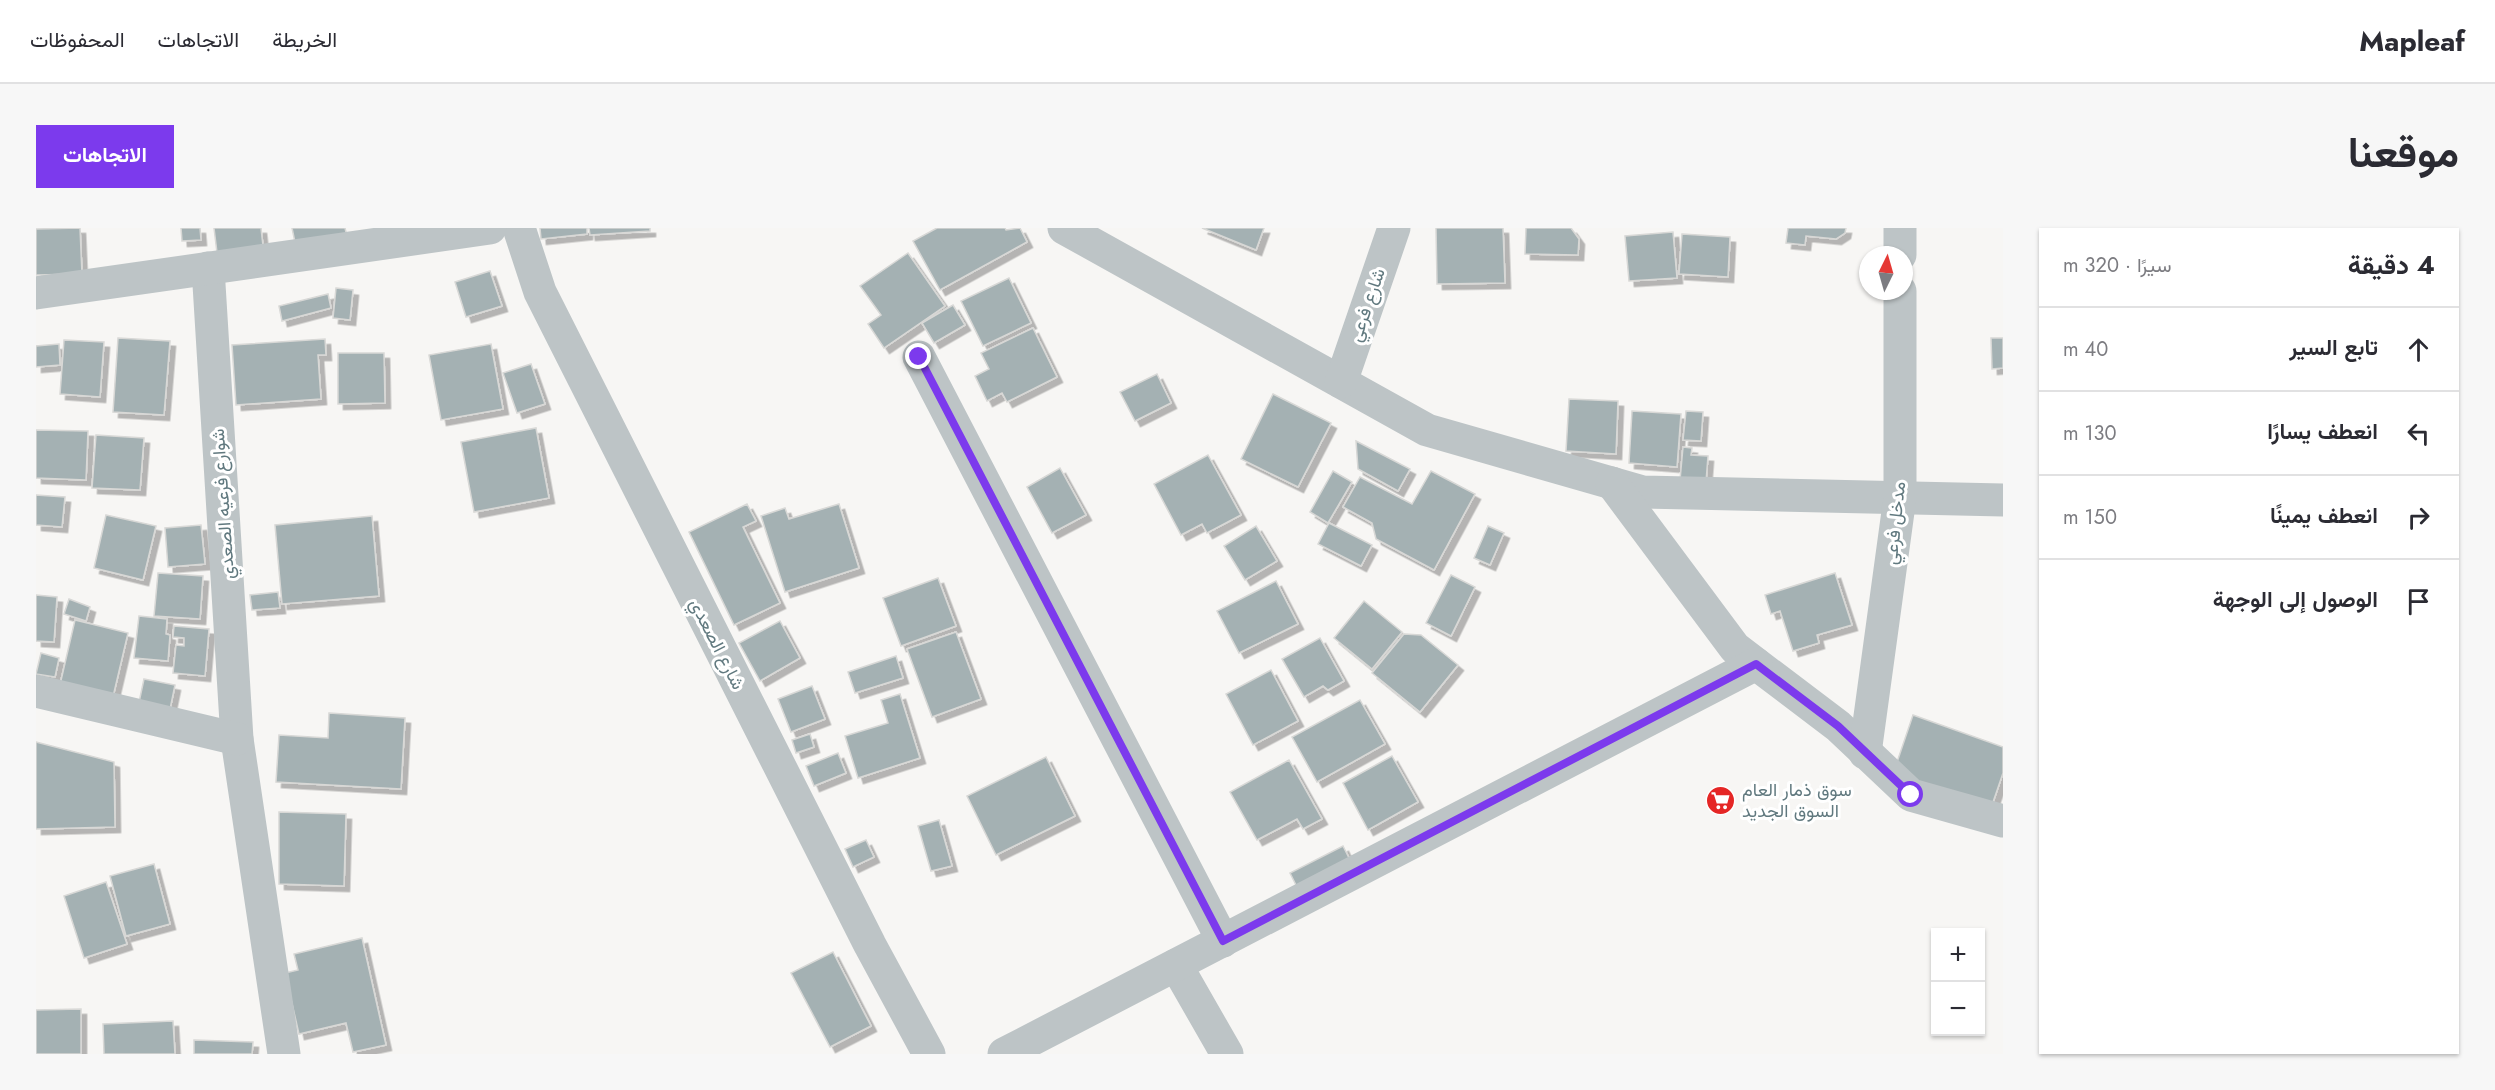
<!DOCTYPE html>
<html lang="ar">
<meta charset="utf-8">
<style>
body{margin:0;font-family:Jost,Vazirmatn,sans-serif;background:#f7f7f7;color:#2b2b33;direction:rtl}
.controls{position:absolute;right:18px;bottom:18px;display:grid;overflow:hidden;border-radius:0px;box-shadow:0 2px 4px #0004}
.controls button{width:54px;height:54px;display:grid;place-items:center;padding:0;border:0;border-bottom:2px solid #e1e1e2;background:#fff;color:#2b2b33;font:30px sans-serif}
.compass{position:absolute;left:1823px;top:18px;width:54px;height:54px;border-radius:50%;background:#fff;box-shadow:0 2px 4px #0004;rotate:5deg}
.stop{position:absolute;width:18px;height:18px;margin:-14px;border:4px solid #7c3aed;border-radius:50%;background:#fff}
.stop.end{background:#7c3aed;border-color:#fff;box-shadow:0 2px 6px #0008}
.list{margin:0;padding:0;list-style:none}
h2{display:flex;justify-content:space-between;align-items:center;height:78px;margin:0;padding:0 24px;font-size:26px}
h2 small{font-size:20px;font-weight:400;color:#7c7c81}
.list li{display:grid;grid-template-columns:39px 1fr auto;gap:18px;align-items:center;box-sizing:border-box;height:84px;padding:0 24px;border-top:2px solid #e1e1e2}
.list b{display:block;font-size:22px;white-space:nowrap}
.list em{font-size:20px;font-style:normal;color:#7c7c81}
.icon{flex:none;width:33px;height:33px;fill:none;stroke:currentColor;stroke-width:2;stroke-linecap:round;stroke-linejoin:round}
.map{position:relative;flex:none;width:1967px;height:826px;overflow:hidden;direction:ltr;border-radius:0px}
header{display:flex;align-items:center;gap:36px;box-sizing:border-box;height:84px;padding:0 30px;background:#fff;border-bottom:2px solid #e1e1e2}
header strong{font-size:28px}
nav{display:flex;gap:33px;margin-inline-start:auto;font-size:21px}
.intro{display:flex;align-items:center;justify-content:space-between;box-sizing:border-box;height:144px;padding:0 36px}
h1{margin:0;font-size:42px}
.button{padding:15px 27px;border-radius:0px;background:#7c3aed;color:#fff;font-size:21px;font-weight:700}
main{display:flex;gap:36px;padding:0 36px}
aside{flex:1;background:#fff;border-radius:0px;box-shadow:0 2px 4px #0004}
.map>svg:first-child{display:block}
.building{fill:#a4b1b3;stroke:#d8d8d6;stroke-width:1.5;filter:url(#shadow)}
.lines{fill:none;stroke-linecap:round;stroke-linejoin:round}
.minor{stroke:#bdc4c6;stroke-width:33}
.route{stroke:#7c3aed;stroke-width:8}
.labels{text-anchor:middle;stroke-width:6;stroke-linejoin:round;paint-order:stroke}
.street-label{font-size:18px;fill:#61797f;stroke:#fff}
.poi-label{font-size:18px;fill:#61797f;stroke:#fff;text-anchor:start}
</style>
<header>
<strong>Mapleaf</strong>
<nav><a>الخريطة</a><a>الاتجاهات</a><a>المحفوظات</a></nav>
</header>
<div class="intro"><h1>موقعنا</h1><a class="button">الاتجاهات</a></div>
<main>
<aside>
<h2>4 دقيقة<small>سيرًا · 320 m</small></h2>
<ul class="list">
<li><svg class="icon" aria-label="ahead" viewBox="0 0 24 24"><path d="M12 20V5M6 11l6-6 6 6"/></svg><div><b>تابع السير</b></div><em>40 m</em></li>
<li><svg class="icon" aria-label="left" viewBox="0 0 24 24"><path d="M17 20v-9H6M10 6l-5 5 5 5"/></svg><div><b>انعطف يسارًا</b></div><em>130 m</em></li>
<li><svg class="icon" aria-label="right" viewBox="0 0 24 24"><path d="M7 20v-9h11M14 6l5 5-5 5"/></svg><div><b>انعطف يمينًا</b></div><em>150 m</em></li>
<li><svg class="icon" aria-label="arrive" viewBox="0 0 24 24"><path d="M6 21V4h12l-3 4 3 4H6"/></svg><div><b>الوصول إلى الوجهة</b></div></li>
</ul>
</aside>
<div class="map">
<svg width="1967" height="826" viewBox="0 0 1967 826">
<defs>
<filter id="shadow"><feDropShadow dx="5.5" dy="5.5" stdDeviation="0" flood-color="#0004"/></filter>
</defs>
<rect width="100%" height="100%" fill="#f7f6f4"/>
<g class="building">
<path d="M44,0L46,46L0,47V1Z"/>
<path d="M145,0H164L165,12L146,13Z"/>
<path d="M178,0H225L228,27L182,33Z"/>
<path d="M256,0H309L312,12L261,24Z"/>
<path d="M504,0H551V6L505,11Z"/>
<path d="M553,0H614V3L554,7Z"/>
<path d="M901,0H969L970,2L984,0L991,14L904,62L877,13Z"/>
<path d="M1166,0H1228L1220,22Z"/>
<path d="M1400,0H1467L1469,55L1401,56Z"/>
<path d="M1490,0H1535L1543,11L1542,27L1489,26Z"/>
<path d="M1752,0H1810L1809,5L1800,11L1770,8L1769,17L1750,15Z"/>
<path d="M1637,4L1641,50L1593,53L1589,8Z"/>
<path d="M1646,6L1694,9L1692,49L1643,46Z"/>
<path d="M872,25L909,78L848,120L832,96L845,87L824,58Z"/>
<path d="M454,43L466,78L430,89L419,54Z"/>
<path d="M973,50L995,95L947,118L925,73Z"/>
<path d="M300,60L317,62L314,92L297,90Z"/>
<path d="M292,66L295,80L246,93L243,78Z"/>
<path d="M917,77L929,97L898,115L886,95Z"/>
<path d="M997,100L1021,149L971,174L966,165L951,173L939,148L953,141L945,125Z"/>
<path d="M82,110L134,113L128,187L77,184Z"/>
<path d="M1955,110H1967V140L1956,141Z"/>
<path d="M289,111L290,127H282L285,171L200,177L196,117Z"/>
<path d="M28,112L68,114L64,169L24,166Z"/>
<path d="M23,116L24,137L0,139V118Z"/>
<path d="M455,116L467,181L405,192L393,127Z"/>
<path d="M302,125H348L349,175L302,176Z"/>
<path d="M495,136L509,176L481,185L467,145Z"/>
<path d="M1121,146L1135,175L1099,193L1084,164Z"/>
<path d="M1237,166L1295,195L1262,259L1205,231Z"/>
<path d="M1533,171L1582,173L1580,226L1530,223Z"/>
<path d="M1596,183L1645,186L1641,239L1593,235Z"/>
<path d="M1650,183L1667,184L1665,213L1647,212Z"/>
<path d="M500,200L513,270L438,284L425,214Z"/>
<path d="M0,202L52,203L50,252L0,250Z"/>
<path d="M60,207L108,210L104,262L56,260Z"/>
<path d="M1320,213L1374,241L1362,263L1322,241Z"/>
<path d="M1647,219L1656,220L1655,227L1672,228L1670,254L1644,252Z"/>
<path d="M1172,227L1205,287L1171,305L1166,296L1145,307L1118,256Z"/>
<path d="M1024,240L1050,287L1016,305L991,259Z"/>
<path d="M1297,243L1316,254L1292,295L1274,284Z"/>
<path d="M1395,243L1439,266L1398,342L1340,311L1336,295L1307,279L1324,249L1376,276Z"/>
<path d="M0,267L29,269L26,299L0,297Z"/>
<path d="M711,276L720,293L707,299L744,375L698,397L653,304Z"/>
<path d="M803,276L823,340L749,364L725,288L749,280L753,291Z"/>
<path d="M70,287L120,298L107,352L58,340Z"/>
<path d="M336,288L343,368L246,376L239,297Z"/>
<path d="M1293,295L1336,317L1325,338L1282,316Z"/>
<path d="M165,297L169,336L132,339L129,300Z"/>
<path d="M1220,298L1241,333L1209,352L1188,318Z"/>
<path d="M1452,298L1468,305L1454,337L1438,330Z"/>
<path d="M122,345L167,348L164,391L118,388Z"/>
<path d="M1799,345L1816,397L1781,407L1783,415L1757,423L1744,383L1735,386L1729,367Z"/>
<path d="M1415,347L1439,359L1415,408L1390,395Z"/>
<path d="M902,350L920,398L865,418L847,370Z"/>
<path d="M1240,353L1262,396L1203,425L1181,383Z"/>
<path d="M242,364L244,380L216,382L214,367Z"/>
<path d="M0,367L21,369L18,414L0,413Z"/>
<path d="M33,371L54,379L50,393L28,386Z"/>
<path d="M1328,373L1366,404L1336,441L1298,410Z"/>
<path d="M103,388L131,391L130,406L134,407L132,433L98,430Z"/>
<path d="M39,392L92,405L76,473L23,461Z"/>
<path d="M744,393L764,430L724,453L703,415Z"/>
<path d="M138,398L173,401L169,448L137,445L140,417L148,418V410L137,409Z"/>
<path d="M920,404L945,471L896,489L871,421Z"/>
<path d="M1368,406L1385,407L1422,437L1384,484L1336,445Z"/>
<path d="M1284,410L1308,453L1292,462L1287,458L1268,469L1246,431Z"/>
<path d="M5,425L23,430L19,449L0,446Z"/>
<path d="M860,428L867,450L819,465L812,444Z"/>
<path d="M1235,442L1262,493L1217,517L1190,466Z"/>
<path d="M108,451L139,457L133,486L102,479Z"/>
<path d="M776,458L789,491L755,504L742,471Z"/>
<path d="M864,466L884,530L822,550L809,508L852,495L845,472Z"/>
<path d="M1324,472L1349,516L1281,554L1256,509Z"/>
<path d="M293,485L369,490L365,561L240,554L243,507L292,510Z"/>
<path d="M1877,487L1967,519V545L1955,580L1857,546Z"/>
<path d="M774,506L778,519L760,525L756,512Z"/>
<path d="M0,514L78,534L79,599L0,601Z"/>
<path d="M802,525L810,545L778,558L770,538Z"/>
<path d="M1356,528L1382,574L1332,602L1307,555Z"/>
<path d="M1010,529L1039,588L960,627L931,568Z"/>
<path d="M1253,532L1286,591L1267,601L1261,591L1221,612L1194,564Z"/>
<path d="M243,584L310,586L308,658L243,656Z"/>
<path d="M903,592L916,638L895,643L882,598Z"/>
<path d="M830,612L838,629L817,639L809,621Z"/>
<path d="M1307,618L1317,638L1264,665L1254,645Z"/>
<path d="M118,636L134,696L90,708L74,648Z"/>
<path d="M70,654L91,716L48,730L28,668Z"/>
<path d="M326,710L350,817L317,824L310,795L263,806L249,745L262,742L258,726Z"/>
<path d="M797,724L835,798L794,819L755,745Z"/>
<path d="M45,781V826H0V782Z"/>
<path d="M137,793L139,826H68L67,796Z"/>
<path d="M158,812L217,814L216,826H158Z"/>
</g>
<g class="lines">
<g class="minor">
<path d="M483,0L504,64L834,717L893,826"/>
<path d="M1028,0L1391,202L1607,264L1967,272"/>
<path d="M1864,0V27"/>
<path d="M172,40L201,511L248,826"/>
<path d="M0,65L454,0"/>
<path d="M883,129L1187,713"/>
<path d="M1305,154L1358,0"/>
<path d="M1576,255L1699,420L1802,498L1875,567L1967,593"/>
<path d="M0,463L201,511"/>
<path d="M1829,525L1864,269V63"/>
<path d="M1140,737L1191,826"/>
<path d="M968,826L1720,436"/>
</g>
</g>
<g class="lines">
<path class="route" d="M883,129L1187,713L1720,436L1802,498L1875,567"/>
</g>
<defs>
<symbol id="supermarket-disc" viewBox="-11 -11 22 22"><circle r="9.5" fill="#e52625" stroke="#fff"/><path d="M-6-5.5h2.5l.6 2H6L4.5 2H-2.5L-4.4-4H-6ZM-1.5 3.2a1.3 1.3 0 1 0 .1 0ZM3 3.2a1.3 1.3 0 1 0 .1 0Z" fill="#fff"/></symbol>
</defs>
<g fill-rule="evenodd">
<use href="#supermarket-disc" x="1668" y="556" width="33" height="33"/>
</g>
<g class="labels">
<g class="street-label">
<text transform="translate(1331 77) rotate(-71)" y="6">شارع فرعي</text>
<text transform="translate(187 276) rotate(-94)" y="6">شوارع فرعيه الصعدي</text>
<text transform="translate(1859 295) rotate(-84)" y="6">مدخل فرعي</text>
<text transform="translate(681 416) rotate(63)" y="6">شارع الصعدي</text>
</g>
<g class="poi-label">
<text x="1706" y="568">سوق ذمار العام<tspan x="1706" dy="21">السوق الجديد</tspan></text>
</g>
</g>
</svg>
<div class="controls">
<button>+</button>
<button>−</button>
</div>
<svg class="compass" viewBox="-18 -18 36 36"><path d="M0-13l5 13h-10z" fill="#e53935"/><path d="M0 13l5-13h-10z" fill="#7c7c81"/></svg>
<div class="stop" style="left:1875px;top:567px"></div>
<div class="stop end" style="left:883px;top:129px"></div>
</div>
</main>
